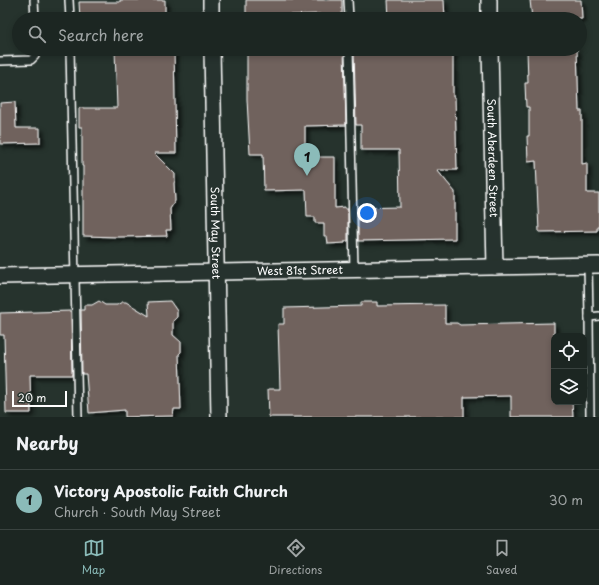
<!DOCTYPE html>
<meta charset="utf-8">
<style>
body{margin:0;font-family:"Playpen Sans",sans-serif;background:#29322f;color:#f1f3f6}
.controls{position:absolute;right:12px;bottom:12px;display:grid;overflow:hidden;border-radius:8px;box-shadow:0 2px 6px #0003}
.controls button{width:36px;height:36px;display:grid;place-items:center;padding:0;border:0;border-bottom:1px solid #3a4340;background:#1c2622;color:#f1f3f6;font:20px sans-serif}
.scale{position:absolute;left:12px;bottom:10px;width:55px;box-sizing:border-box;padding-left:4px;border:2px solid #fff;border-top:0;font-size:11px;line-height:14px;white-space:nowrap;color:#fff;-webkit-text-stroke:3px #26332d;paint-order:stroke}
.you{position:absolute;left:367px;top:213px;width:14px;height:14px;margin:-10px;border:3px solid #fff;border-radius:50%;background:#1a73e8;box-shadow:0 0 0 6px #1a73e833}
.badge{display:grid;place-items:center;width:26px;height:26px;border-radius:50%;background:#8bbbb9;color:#111;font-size:13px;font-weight:700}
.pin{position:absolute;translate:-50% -33px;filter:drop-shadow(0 1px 2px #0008)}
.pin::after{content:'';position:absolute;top:21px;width:14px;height:12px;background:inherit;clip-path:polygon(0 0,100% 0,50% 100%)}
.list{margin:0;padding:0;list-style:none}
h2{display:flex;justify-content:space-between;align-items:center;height:52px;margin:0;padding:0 16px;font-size:17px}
h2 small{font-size:13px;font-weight:400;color:#a0a5a5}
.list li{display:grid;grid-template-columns:26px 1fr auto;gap:12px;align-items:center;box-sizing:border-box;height:60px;padding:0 16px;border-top:1px solid #3a4340}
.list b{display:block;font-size:15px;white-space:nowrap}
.list p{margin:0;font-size:13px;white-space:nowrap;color:#a0a5a5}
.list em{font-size:13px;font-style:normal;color:#a0a5a5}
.icon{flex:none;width:22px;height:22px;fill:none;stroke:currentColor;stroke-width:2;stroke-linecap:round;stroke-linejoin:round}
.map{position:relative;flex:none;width:599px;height:417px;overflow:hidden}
.search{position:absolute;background:#1c2622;box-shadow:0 2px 6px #0003;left:12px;right:12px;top:12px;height:44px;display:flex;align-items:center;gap:10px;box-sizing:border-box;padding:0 14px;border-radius:22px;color:#a0a5a5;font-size:15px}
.sheet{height:112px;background:#1c2622}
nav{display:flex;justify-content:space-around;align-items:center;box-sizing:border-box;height:56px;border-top:1px solid #3a4340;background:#1c2622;font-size:11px;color:#a0a5a5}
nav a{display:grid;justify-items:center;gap:2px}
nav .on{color:#8bbbb9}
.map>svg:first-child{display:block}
.building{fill:#6f625d;stroke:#fff;filter:url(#shadow)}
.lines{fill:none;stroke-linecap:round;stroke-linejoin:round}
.lane-casing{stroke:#fff;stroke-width:10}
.street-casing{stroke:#fff;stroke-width:18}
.lane{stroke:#26332d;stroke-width:7}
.street{stroke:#26332d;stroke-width:15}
.labels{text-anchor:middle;stroke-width:3;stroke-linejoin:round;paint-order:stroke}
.street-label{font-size:11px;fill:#fff;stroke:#26332d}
</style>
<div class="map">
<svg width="599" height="417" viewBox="0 0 599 417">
<defs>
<filter id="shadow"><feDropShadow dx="3.5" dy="3.5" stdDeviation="2" flood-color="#0009"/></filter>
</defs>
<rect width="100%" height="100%" fill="#26332d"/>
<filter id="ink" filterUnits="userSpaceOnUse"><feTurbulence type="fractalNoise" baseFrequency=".025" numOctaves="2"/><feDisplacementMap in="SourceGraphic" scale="8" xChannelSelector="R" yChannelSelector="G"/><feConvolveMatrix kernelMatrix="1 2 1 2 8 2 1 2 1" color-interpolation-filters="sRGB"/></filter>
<g filter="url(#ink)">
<g class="building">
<path d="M120,0H165V16L80,19L79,2H120Z"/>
<path d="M246,0H342V19H323V18H320V14L246,16Z"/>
<path d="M388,0H444L445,19H389Z"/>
<path d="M530,0H581L582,19H532Z"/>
<path d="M115,49H174L176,153H154L175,174V181L174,183L175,201L170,209L171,230H166L167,236L119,237L83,236V166H82V127H79V108H117Z"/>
<path d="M247,49L344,50L346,125L305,126V157H335V208L345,207V209H348V241H345V243L328,244L327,236H324V223H315V217H307L306,190L264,191L263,154H250L247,99Z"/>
<path d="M358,49H453V97H455L457,170H437L455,192V239L358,241V208L400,207L399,150H361V125H356L354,50Z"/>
<path d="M527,49H577L579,111H582V164L587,163V193H599V226H597V231L539,232L536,161L528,162L527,136H529V107H526L525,83H528Z"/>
<path d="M15,102L16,128H40V143L0,144V103Z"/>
<path d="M99,301L105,305H117L122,302H126L149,316L148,302L170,301L177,311V317L173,321V335L181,342V352L179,354L181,409H174L173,416L125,417V410L89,413L86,374H82L81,310H84V305H92Z"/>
<path d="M361,302H377V306L445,305V323H457L460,325L554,323V402H572L573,417H511V396L464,397V417H269L268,389H280L278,324H284V308L361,306Z"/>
<path d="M71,311L72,375H30L31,413H6L4,335H0V313Z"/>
</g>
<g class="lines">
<defs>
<g id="lane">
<path d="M34,0L35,19"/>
<path d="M69,0L70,19"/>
<path d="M348,0L349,19"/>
<path d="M70,49L78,417"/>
<path d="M349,49L354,270"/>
<path d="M0,61L31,60L35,56V49"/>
<path d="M588,265L589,317L599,316"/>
<path d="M589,317L590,417"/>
</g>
<g id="street">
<path d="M211,0V19"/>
<path d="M489,0V19"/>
<path id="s1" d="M212,49L219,417"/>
<path id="s2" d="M490,49L495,267"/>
<path id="s3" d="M0,276L599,265"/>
</g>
</defs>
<use href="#lane" class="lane-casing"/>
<use href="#street" class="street-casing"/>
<use href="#lane" class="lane"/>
<use href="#street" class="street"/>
</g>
</g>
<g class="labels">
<g class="street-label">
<text dy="4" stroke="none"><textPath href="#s2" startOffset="109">South Aberdeen Street</textPath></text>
<text dy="4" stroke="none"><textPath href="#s1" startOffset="184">South May Street</textPath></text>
<text dy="4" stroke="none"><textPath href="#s3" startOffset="300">West 81st Street</textPath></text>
</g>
</g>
</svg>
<div class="controls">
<button><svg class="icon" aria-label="locate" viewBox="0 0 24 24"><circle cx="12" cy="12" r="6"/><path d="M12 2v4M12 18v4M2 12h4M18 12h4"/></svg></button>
<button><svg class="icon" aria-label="layers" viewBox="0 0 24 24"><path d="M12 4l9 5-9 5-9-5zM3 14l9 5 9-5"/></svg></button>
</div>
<div class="scale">20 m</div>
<div class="you"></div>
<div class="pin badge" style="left:307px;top:176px">1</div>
<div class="search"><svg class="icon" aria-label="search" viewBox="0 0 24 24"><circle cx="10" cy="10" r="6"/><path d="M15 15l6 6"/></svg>Search here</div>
</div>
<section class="sheet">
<h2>Nearby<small></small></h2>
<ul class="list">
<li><span class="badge">1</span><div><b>Victory Apostolic Faith Church</b><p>Church · South May Street</p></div><em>30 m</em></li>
</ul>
</section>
<nav>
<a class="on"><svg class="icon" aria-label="map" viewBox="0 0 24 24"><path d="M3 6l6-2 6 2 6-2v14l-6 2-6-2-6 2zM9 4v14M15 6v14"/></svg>Map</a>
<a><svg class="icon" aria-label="directions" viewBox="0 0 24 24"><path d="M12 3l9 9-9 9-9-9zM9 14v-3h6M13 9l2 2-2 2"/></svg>Directions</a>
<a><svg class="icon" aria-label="saved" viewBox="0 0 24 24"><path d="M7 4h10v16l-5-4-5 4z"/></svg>Saved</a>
</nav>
